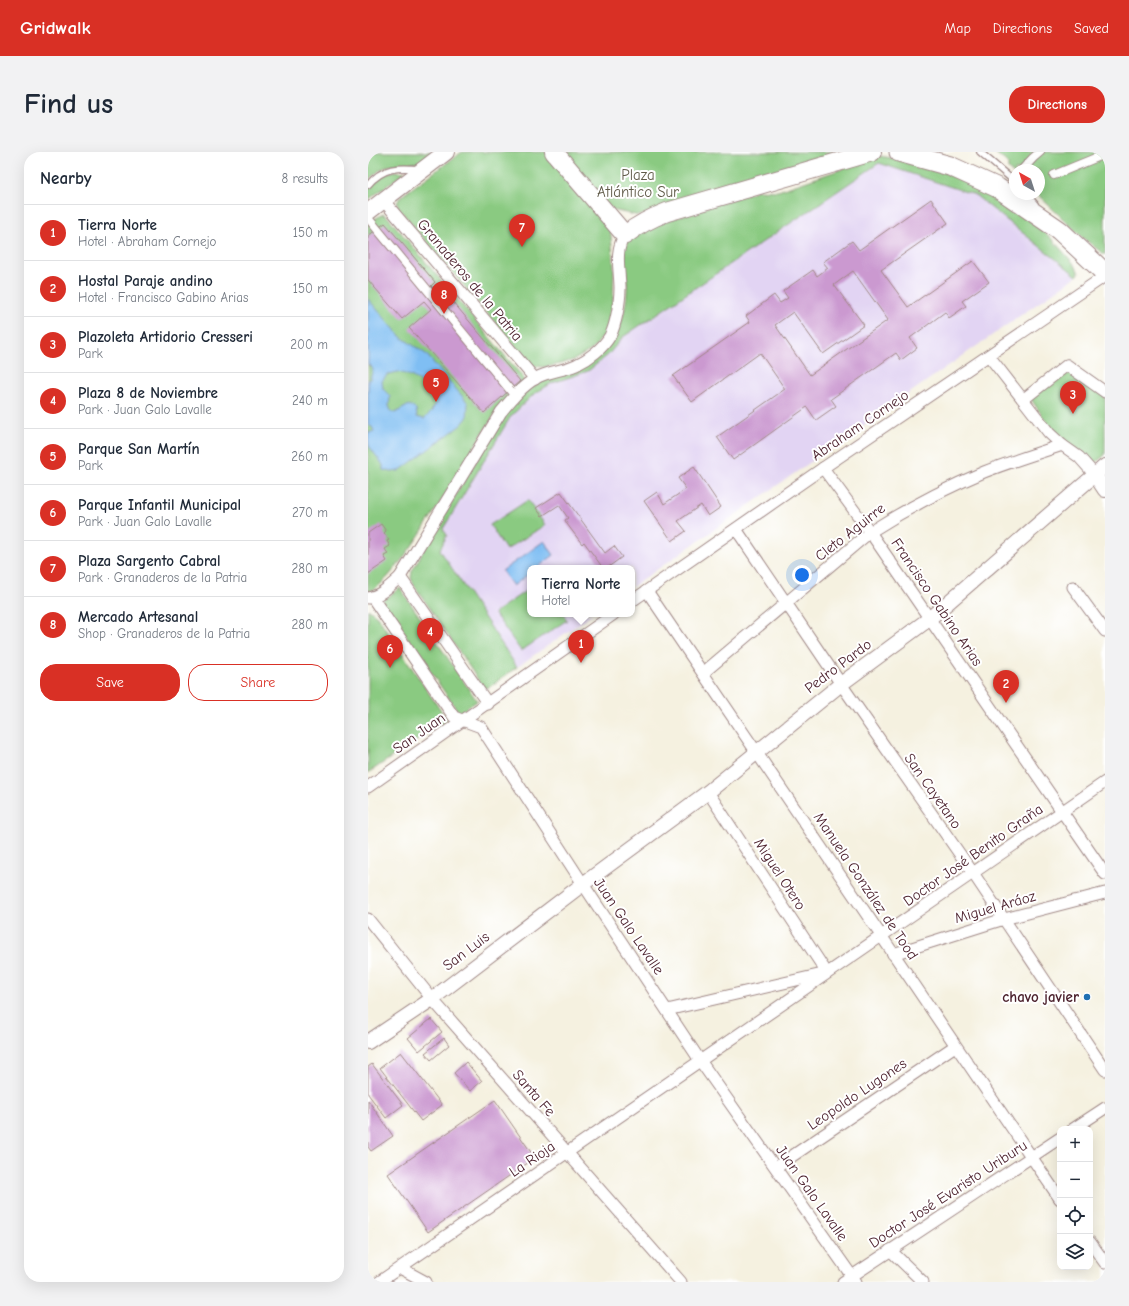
<!DOCTYPE html>
<meta charset="utf-8">
<style>
body{margin:0;font-family:"Comic Neue",sans-serif;background:#f2f2f3;color:#1f2937}
.controls{position:absolute;right:12px;bottom:12px;display:grid;overflow:hidden;border-radius:8px;box-shadow:0 4px 16px #0002}
.controls button{width:36px;height:36px;display:grid;place-items:center;padding:0;border:0;border-bottom:1px solid #e0e1e3;background:#fff;color:#1f2937;font:20px sans-serif}
.compass{position:absolute;left:641px;top:12px;width:36px;height:36px;border-radius:50%;background:#fff;box-shadow:0 4px 16px #0002;rotate:321deg}
.you{position:absolute;left:434px;top:423px;width:14px;height:14px;margin:-10px;border:3px solid #fff;border-radius:50%;background:#1a73e8;box-shadow:0 0 0 6px #1a73e833}
.badge{display:grid;place-items:center;width:26px;height:26px;border-radius:50%;background:#d93025;color:#fff;font-size:13px;font-weight:700}
.pin{position:absolute;translate:-50% -33px;filter:drop-shadow(0 1px 2px #0008)}
.pin::after{content:'';position:absolute;top:21px;width:14px;height:12px;background:inherit;clip-path:polygon(0 0,100% 0,50% 100%)}
.popup{position:absolute;left:159px;top:413px;width:108px;height:52px;box-sizing:border-box;display:grid;place-content:center;border-radius:8px;background:#fff;filter:drop-shadow(0 1px 3px #0005);font-size:13px;white-space:nowrap;color:#747a83}
.popup b{font-size:15px;color:#1f2937}
.popup::after{content:'';position:absolute;left:50%;top:100%;margin-left:-8px;border:8px solid transparent;border-top-color:#fff}
.list{margin:0;padding:0;list-style:none}
h2{display:flex;justify-content:space-between;align-items:center;height:52px;margin:0;padding:0 16px;font-size:17px}
h2 small{font-size:13px;font-weight:400;color:#747a83}
.list li{display:grid;grid-template-columns:26px 1fr auto;gap:12px;align-items:center;box-sizing:border-box;height:56px;padding:0 16px;border-top:1px solid #e0e1e3}
.list b{display:block;font-size:15px;white-space:nowrap}
.list p{margin:0;font-size:13px;white-space:nowrap;color:#747a83}
.list em{font-size:13px;font-style:normal;color:#747a83}
.actions{display:flex;gap:8px;padding:12px 16px}
.actions a{flex:1;padding:9px 0;border:1px solid #d93025;border-radius:16px;text-align:center;font-size:14px;color:#d93025}
.actions .main{background:#d93025;color:#fff}
.icon{flex:none;width:22px;height:22px;fill:none;stroke:currentColor;stroke-width:2;stroke-linecap:round;stroke-linejoin:round}
.map{position:relative;flex:none;width:737px;height:1130px;overflow:hidden;border-radius:16px}
header{display:flex;align-items:center;gap:24px;box-sizing:border-box;height:56px;padding:0 20px;background:#d93025;color:#fff}
header strong{font-size:19px}
nav{display:flex;gap:22px;margin-inline-start:auto;font-size:14px}
.intro{display:flex;align-items:center;justify-content:space-between;box-sizing:border-box;height:96px;padding:0 24px}
h1{margin:0;font-size:28px}
.button{padding:10px 18px;border-radius:16px;background:#d93025;color:#fff;font-size:14px;font-weight:700}
main{display:flex;gap:24px;padding:0 24px}
aside{flex:1;background:#fff;border-radius:16px;box-shadow:0 4px 16px #0002}
.map>svg:first-child{display:block}
.built{fill:#e2d4f3}
.green{fill:#8aca81;stroke:#6a7456}
.water{fill:#7fbef3;stroke:#646e8f;fill-rule:evenodd}
.building{fill:#cb99d0;fill-rule:evenodd}
.lines{fill:none;stroke-linecap:round;stroke-linejoin:round}
.service-casing{stroke:#a08886;stroke-width:8}
.pedestrian-casing{stroke:#a08886;stroke-width:10}
.minor-casing{stroke:#a08886;stroke-width:13}
.tertiary-casing{stroke:#a08886;stroke-width:16}
.secondary-casing{stroke:#a08886;stroke-width:18}
.primary-casing{stroke:#a08886;stroke-width:20}
.trunk-casing{stroke:#a08886;stroke-width:21}
.service{stroke:#fff;stroke-width:5.5}
.pedestrian{stroke:#fff;stroke-width:8}
.minor{stroke:#fff;stroke-width:11}
.tertiary{stroke:#fff;stroke-width:14}
.secondary{stroke:#fff;stroke-width:16}
.primary{stroke:#fff;stroke-width:18}
.trunk{stroke:#fff;stroke-width:19}
.poi-dot{fill:#1f6fb2;stroke:#fff;stroke-width:1.5}
.labels{text-anchor:middle;stroke-width:4;stroke-linejoin:round;paint-order:stroke}
.park-label{font-size:15px;fill:#605b49;stroke:#fff}
.street-label{font-size:15px;fill:#4a1f2b;stroke:#fff}
.poi-label{font-size:15px;font-weight:bold;fill:#4a1f2b;stroke:#fff;text-anchor:end}
</style>
<header>
<strong>Gridwalk</strong>
<nav><a>Map</a><a>Directions</a><a>Saved</a></nav>
</header>
<div class="intro"><h1>Find us</h1><a class="button">Directions</a></div>
<main>
<aside>
<h2>Nearby<small>8 results</small></h2>
<ul class="list">
<li><span class="badge">1</span><div><b>Tierra Norte</b><p>Hotel · Abraham Cornejo</p></div><em>150 m</em></li>
<li><span class="badge">2</span><div><b>Hostal Paraje andino</b><p>Hotel · Francisco Gabino Arias</p></div><em>150 m</em></li>
<li><span class="badge">3</span><div><b>Plazoleta Artidorio Cresseri</b><p>Park</p></div><em>200 m</em></li>
<li><span class="badge">4</span><div><b>Plaza 8 de Noviembre</b><p>Park · Juan Galo Lavalle</p></div><em>240 m</em></li>
<li><span class="badge">5</span><div><b>Parque San Martín</b><p>Park</p></div><em>260 m</em></li>
<li><span class="badge">6</span><div><b>Parque Infantil Municipal</b><p>Park · Juan Galo Lavalle</p></div><em>270 m</em></li>
<li><span class="badge">7</span><div><b>Plaza Sargento Cabral</b><p>Park · Granaderos de la Patria</p></div><em>280 m</em></li>
<li><span class="badge">8</span><div><b>Mercado Artesanal</b><p>Shop · Granaderos de la Patria</p></div><em>280 m</em></li>
</ul>
<div class="actions"><a class="main">Save</a><a>Share</a></div>
</aside>
<div class="map">
<svg width="737" height="1130" viewBox="0 0 737 1130">
<rect width="100%" height="100%" fill="#fff"/>
<filter id="ink" filterUnits="userSpaceOnUse"><feTurbulence type="fractalNoise" baseFrequency=".025" numOctaves="2"/><feDisplacementMap in="SourceGraphic" scale="8" xChannelSelector="R" yChannelSelector="G"/><feConvolveMatrix kernelMatrix="1 2 1 2 8 2 1 2 1" color-interpolation-filters="sRGB"/></filter>
<filter id="wash" filterUnits="userSpaceOnUse"><feTurbulence type="fractalNoise" baseFrequency=".012" numOctaves="4" result="noise"/><feDisplacementMap in="SourceGraphic" scale="16" xChannelSelector="R" yChannelSelector="G"/><feGaussianBlur stdDeviation="0.9" result="paint"/><feColorMatrix in="noise" values="0 0 0 0 0 0 0 0 0 0 0 0 0 0 0 0 0 1.4 0 .05"/><feComposite in="paint" operator="in"/></filter>
<g filter="url(#wash)">
<rect width="100%" height="100%" fill="#f5f1e0"/>
<path class="built" d="M511,11L607,43L709,124L264,435V416H162V462H225L149,515L72,398L79,383L75,377L143,264L166,242L184,231L220,219L240,203L255,185Z"/>
<g class="green">
<path d="M0,0H64L51,10L20,14L12,18L0,28Z"/>
<path d="M94,0H180L242,74L246,116L245,147L239,179L225,197L206,208L188,213L176,215L164,214L31,57L29,51L32,45Z"/>
<path d="M192,0H479L271,64L240,57Z"/>
<path d="M626,0H737V103L715,86L669,42H671V18H647V23L640,17V11Z"/>
<path d="M512,4L551,11L616,36L669,74L684,87L707,113L711,121L709,124L607,43L511,11L255,185L240,203L220,219L184,231L166,242L143,264L75,377L79,383L72,398L149,515L120,536L115,535L46,433L43,426L44,419C65,381 87,344 110,306C120,291 130,271 141,257C152,243 167,231 184,225C193,222 202,221 210,217C243,204 257,173 259,139C260,126 256,111 255,97L257,91L269,79L390,38L410,39Z"/>
<path d="M26,19L37,20L0,48C0,44 0,39 1,35C5,27 17,21 26,19Z"/>
<path d="M15,62L19,64L154,224L156,229C146,240 136,250 128,261C104,293 31,432 0,440V71Z"/>
<path d="M700,218L737,245V303L727,311L695,288L684,278L663,247Z"/>
<path d="M160,348L177,373L138,398L122,373Z"/>
<path d="M32,436L109,549L91,561L14,449Z"/>
<path d="M162,436V462H195L199,468L153,499L126,461Z"/>
<path d="M0,457L9,464L79,568L0,621Z"/>
</g>
<g class="water">
<path d="M0,147L33,185L58,202L100,251L99,266L93,273L31,319L24,320L15,318V313L1,294L0,281L6,279L4,275L0,273V229L2,227L5,217L0,212ZM30,220C49,224 60,234 68,251L63,260L56,267L49,265L48,257L41,253L27,261L23,259L21,254L22,244L15,237L14,229L20,222Z"/>
<path d="M176,389L186,403L169,416H162V421L145,434L134,419Z"/>
</g>
<g id="blocks">
<g class="building">
<path d="M563,47L580,71L513,118L540,155L605,109L621,130L594,149L598,154L581,166L577,160L542,186L549,196L533,208L528,201L463,247L468,254L448,268L439,255L365,308L349,285L417,237L392,201L324,250L305,224L382,170L378,164L406,143L412,151L420,146L415,139L445,118L449,124L460,116L455,110L484,89L491,98ZM485,119L520,168L442,223L407,173L425,160L455,202L496,173L466,133Z"/>
<path d="M17,71L67,130L63,134L74,147L79,143L152,229L116,261L41,176L63,157L56,149L34,167L0,128V84Z"/>
<path d="M70,131L78,140L73,144L65,135Z"/>
<path d="M326,315L353,355L340,364L333,353L310,369L318,379L304,389L276,349L289,340L296,352L318,337L310,326Z"/>
<path d="M193,340L237,401L246,394L254,405L239,416H235L216,390L214,392L199,372L197,368L200,366L191,353L174,364L168,356Z"/>
<path d="M13,372L18,379L16,381L21,388L19,389L22,394L17,397L20,402L16,404L19,409L0,422V381Z"/>
<path d="M63,867L74,880L51,899L40,886Z"/>
<path d="M76,886L81,893L63,908L57,901Z"/>
<path d="M33,900L74,953L53,969L12,916Z"/>
<path d="M98,910L114,929L102,939L86,921Z"/>
<path d="M4,912L35,953L18,966L0,942V915Z"/>
<path d="M0,948L25,984L3,999L0,995Z"/>
<path d="M127,948L167,1006L60,1080L20,1022Z"/>
</g>
</g>
</g>
<g filter="url(#ink)">
<use href="#blocks" fill-opacity="0" stroke="#a08886" stroke-width="1"/>
<g class="lines">
<defs>
<g id="service">
<path d="M612,0L647,30"/>
<path d="M0,33C15,15 30,15 51,17"/>
<path d="M658,42L667,52"/>
</g>
<g id="pedestrian">
<path d="M654,18L665,6L672,0"/>
<path d="M686,23L737,2"/>
<path d="M0,66L147,244"/>
</g>
<g id="minor">
<path d="M15,48L167,227"/>
<path d="M621,204L681,281L694,293L711,305L727,323"/>
<path d="M656,247L699,213L737,240"/>
<path d="M455,316L502,380L737,722"/>
<path d="M368,377L473,532L605,721L737,918"/>
<path d="M32,425L120,552"/>
<path d="M705,435L737,479"/>
<path d="M279,439L692,1047"/>
<path d="M4,445L86,565L113,575L215,732L333,910L488,1130"/>
<path d="M0,446C12,444 22,434 32,425L133,260C143,248 154,234 168,226C181,219 195,219 208,213C221,207 235,196 242,184C248,173 252,149 252,136C252,119 246,98 257,83"/>
<path d="M264,449L455,316L737,124"/>
<path d="M335,521L502,380C538,357 576,337 616,320C641,310 668,302 694,293"/>
<path d="M0,635L246,462"/>
<path d="M0,767L64,847L313,1130"/>
<path d="M525,802L636,767L737,741"/>
<path d="M299,858L459,821L340,640"/>
<path d="M705,977L737,956"/>
<path d="M408,1015L587,894"/>
<path d="M722,1090L737,1111"/>
<path d="M522,1098L555,1130"/>
<path d="M32,1116L58,1130"/>
<path d="M11,1130L737,630"/>
<path d="M475,1130L692,986"/>
</g>
<g id="tertiary">
<path d="M727,323L737,338"/>
<path d="M0,890L64,847L215,732L340,640L473,532L561,467L737,314"/>
</g>
<path id="secondary" d="M0,60L78,0"/>
<path id="primary" d="M186,0L257,83C270,73 283,66 299,60L504,0"/>
<path id="trunk" d="M531,0L582,14L630,36L691,78L737,121"/>
</defs>
<use href="#service" class="service-casing"/>
<use href="#pedestrian" class="pedestrian-casing"/>
<use href="#minor" class="minor-casing"/>
<use href="#tertiary" class="tertiary-casing"/>
<use href="#secondary" class="secondary-casing"/>
<use href="#primary" class="primary-casing"/>
<use href="#trunk" class="trunk-casing"/>
<use href="#service" class="service"/>
<use href="#pedestrian" class="pedestrian"/>
<use href="#minor" class="minor"/>
<use href="#tertiary" class="tertiary"/>
<use href="#secondary" class="secondary"/>
<use href="#primary" class="primary"/>
<use href="#trunk" class="trunk"/>
</g>
</g>
<circle class="poi-dot" cx="719" cy="845" r="4"/>
<g class="labels">
<g class="park-label">
<text x="270" y="28">Plaza<tspan x="270" dy="17">Atlántico Sur</tspan></text>
</g>
<g class="street-label">
<text transform="translate(102 128) rotate(50)" y="5">Granaderos de la Patria</text>
<text transform="translate(492 273) rotate(-34)" y="5">Abraham Cornejo</text>
<text transform="translate(482 380) rotate(-38)" y="5">Cleto Aguirre</text>
<text transform="translate(569 450) rotate(56)" y="5">Francisco Gabino Arias</text>
<text transform="translate(470 514) rotate(-37)" y="5">Pedro Pardo</text>
<text transform="translate(51 581) rotate(-35)" y="5">San Juan</text>
<text transform="translate(565 639) rotate(55)" y="5">San Cayetano</text>
<text transform="translate(605 703) rotate(-35)" y="5">Doctor José Benito Graña</text>
<text transform="translate(412 722) rotate(57)" y="5">Miguel Otero</text>
<text transform="translate(498 734) rotate(56)" y="5">Manuela González de Tood</text>
<text transform="translate(627 755) rotate(-16)" y="5">Miguel Aráoz</text>
<text transform="translate(261 774) rotate(56)" y="5">Juan Galo Lavalle</text>
<text transform="translate(98 799) rotate(-37)" y="5">San Luis</text>
<text transform="translate(166 941) rotate(49)" y="5">Santa Fe</text>
<text transform="translate(489 942) rotate(-34)" y="5">Leopoldo Lugones</text>
<text transform="translate(164 1007) rotate(-34)" y="5">La Rioja</text>
<text transform="translate(444 1041) rotate(55)" y="5">Juan Galo Lavalle</text>
<text transform="translate(580 1042) rotate(-33)" y="5">Doctor José Evaristo Uriburu</text>
</g>
<g class="poi-label">
<text x="711" y="850">chavo javier</text>
</g>
</g>
</svg>
<div class="controls">
<button>+</button>
<button>−</button>
<button><svg class="icon" aria-label="locate" viewBox="0 0 24 24"><circle cx="12" cy="12" r="6"/><path d="M12 2v4M12 18v4M2 12h4M18 12h4"/></svg></button>
<button><svg class="icon" aria-label="layers" viewBox="0 0 24 24"><path d="M12 4l9 5-9 5-9-5zM3 14l9 5 9-5"/></svg></button>
</div>
<svg class="compass" viewBox="-18 -18 36 36"><path d="M0-13l5 13h-10z" fill="#e53935"/><path d="M0 13l5-13h-10z" fill="#747a83"/></svg>
<div class="you"></div>
<div class="pin badge" style="left:213px;top:511px">1</div>
<div class="popup"><b>Tierra Norte</b>Hotel</div>
<div class="pin badge" style="left:638px;top:551px">2</div>
<div class="pin badge" style="left:705px;top:262px">3</div>
<div class="pin badge" style="left:62px;top:499px">4</div>
<div class="pin badge" style="left:68px;top:250px">5</div>
<div class="pin badge" style="left:22px;top:516px">6</div>
<div class="pin badge" style="left:154px;top:95px">7</div>
<div class="pin badge" style="left:76px;top:162px">8</div>
</div>
</main>
